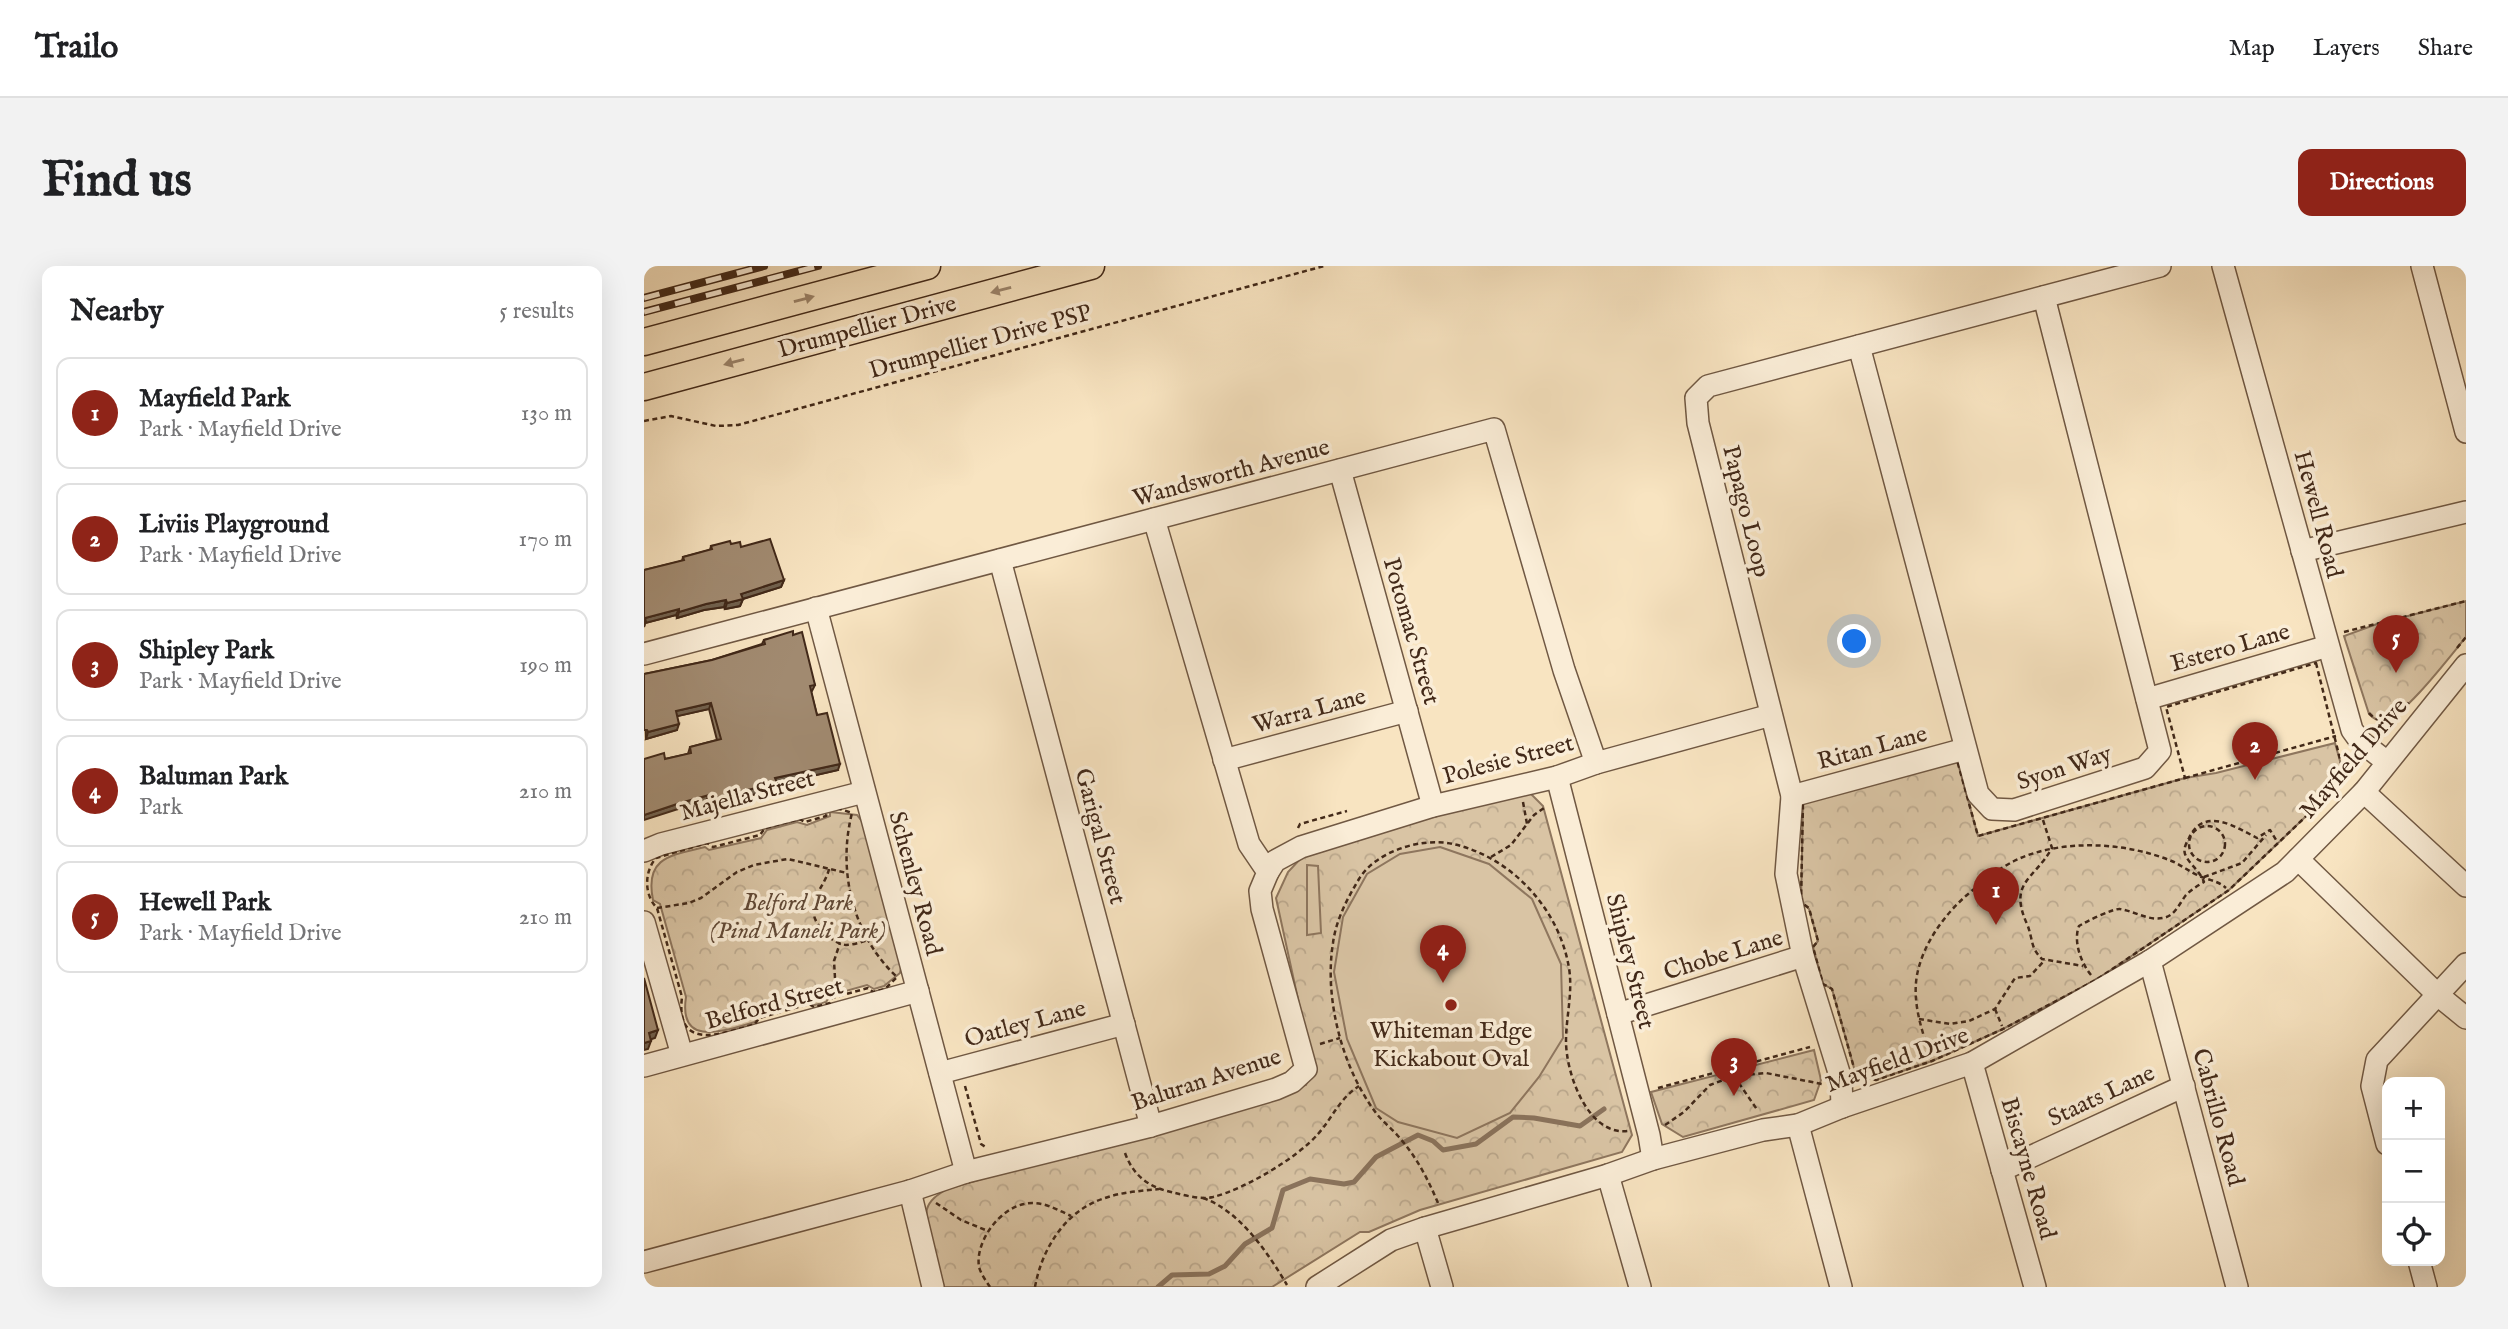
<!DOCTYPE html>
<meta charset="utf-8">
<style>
body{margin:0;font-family:"IM FELL English",serif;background:#f2f2f2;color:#202124}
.controls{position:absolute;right:21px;bottom:21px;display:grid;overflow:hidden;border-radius:14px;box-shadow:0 7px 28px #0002}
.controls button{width:63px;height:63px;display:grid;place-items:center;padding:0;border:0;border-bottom:2px solid #e0e0e0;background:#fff;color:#202124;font:35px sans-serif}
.you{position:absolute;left:1211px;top:376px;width:24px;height:24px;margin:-18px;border:5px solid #fff;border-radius:50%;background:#1a73e8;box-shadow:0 0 0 10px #1a73e833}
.badge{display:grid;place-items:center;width:46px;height:46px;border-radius:50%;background:#8f2418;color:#fff;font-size:23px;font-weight:700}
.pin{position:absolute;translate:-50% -58px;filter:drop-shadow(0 2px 4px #0008)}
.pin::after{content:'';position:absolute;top:37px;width:24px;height:21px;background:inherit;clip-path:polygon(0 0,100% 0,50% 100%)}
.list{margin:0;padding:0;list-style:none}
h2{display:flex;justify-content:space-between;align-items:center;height:91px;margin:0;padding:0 28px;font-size:30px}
h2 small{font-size:23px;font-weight:400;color:#757577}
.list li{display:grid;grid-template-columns:46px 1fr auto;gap:21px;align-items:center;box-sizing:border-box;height:112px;margin:0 14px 14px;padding:0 14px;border:2px solid #e0e0e0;border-radius:14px}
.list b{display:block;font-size:26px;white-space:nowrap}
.list p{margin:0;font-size:23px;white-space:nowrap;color:#757577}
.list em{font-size:23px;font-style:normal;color:#757577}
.icon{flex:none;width:38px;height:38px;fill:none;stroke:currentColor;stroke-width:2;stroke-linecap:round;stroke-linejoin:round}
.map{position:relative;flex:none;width:1822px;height:1021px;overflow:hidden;border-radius:14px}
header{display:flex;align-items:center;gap:42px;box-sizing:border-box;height:98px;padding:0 35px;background:#fff;border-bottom:2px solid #e0e0e0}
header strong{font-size:33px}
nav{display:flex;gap:38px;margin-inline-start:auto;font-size:24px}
.intro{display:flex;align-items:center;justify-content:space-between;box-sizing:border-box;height:168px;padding:0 42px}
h1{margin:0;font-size:49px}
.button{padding:18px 32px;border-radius:14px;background:#8f2418;color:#fff;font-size:24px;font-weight:700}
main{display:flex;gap:42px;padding:0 42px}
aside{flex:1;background:#fff;border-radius:14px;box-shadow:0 7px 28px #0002}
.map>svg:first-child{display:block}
.park{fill:url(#park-crowns);stroke:#8e765e;stroke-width:2}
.pitch{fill:#d9c4a4;stroke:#8e765e;stroke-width:2}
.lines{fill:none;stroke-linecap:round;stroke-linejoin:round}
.stream{stroke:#8a735c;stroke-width:5}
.minor-casing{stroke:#705843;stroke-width:24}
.major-casing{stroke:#422919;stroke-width:29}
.path{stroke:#422919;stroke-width:2.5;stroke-dasharray:5 3.5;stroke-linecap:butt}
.minor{stroke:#faedd7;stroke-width:21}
.major{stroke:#f8e4c1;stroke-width:26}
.rail-casing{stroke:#422919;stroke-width:8}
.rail{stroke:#faedd7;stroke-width:5;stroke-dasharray:16;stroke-linecap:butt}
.wall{fill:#8a7760;stroke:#422919;stroke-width:2}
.shaded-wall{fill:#71614e;stroke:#422919;stroke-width:2}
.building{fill:#a18a70;stroke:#422919;stroke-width:2}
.oneway{fill:#9d866d}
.poi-dot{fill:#8f2418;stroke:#faedd7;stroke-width:2.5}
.labels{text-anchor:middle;stroke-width:7;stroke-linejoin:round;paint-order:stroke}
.street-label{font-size:24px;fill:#422919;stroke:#faedd7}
.park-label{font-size:24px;font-style:italic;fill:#604835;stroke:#faedd7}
.poi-label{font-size:24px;fill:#422919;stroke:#faedd7}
</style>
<header>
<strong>Trailo</strong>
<nav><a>Map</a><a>Layers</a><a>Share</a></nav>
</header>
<div class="intro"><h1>Find us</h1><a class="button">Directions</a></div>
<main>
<aside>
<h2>Nearby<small>5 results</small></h2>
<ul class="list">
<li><span class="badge">1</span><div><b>Mayfield Park</b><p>Park · Mayfield Drive</p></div><em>130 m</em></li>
<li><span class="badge">2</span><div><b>Liviis Playground</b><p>Park · Mayfield Drive</p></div><em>170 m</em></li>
<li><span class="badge">3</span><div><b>Shipley Park</b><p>Park · Mayfield Drive</p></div><em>190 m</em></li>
<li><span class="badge">4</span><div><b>Baluman Park</b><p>Park</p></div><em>210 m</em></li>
<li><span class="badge">5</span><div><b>Hewell Park</b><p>Park · Mayfield Drive</p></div><em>210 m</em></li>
</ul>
</aside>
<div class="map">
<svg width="1822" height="1021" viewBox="0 0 1822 1021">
<defs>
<pattern id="park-crowns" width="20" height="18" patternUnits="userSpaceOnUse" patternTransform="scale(1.75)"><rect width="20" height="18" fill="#d9c4a4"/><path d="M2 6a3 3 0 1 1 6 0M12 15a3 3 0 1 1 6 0" fill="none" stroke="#bba88d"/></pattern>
</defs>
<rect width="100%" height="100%" fill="#f8e4c1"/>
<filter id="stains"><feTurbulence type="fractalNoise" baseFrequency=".00286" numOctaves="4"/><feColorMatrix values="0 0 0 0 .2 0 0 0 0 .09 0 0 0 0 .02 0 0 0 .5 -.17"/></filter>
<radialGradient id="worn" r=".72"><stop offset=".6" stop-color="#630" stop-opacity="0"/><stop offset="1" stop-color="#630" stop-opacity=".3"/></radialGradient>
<g class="park">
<path d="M1822,335V371C1807,389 1760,451 1740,455C1734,456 1729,452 1725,448L1700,370L1733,358Z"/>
<path d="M1691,477L1701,513L1585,624L1452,714L1359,763L1288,795L1232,814L1212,809L1188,723L1179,718L1169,681L1174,675L1165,643L1157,636L1159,536L1313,494L1334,570L1541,512L1572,507Z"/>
<path d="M881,522L899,540L988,869L978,886L776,944L725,966H716L628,1021H300C295,1004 279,957 283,943C286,933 295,928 303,923L662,819L669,802L632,632L644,606L659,590Z"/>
<path d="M186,546L213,549L220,558L258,697L256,707L240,720L230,723L223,719L187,729L182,736L171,739L162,735L114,749L111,756C82,764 34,783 42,731L16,638L9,634C0,590 29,589 61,581L65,584L117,572L123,564L153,556L163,559L186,550Z"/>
<path d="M1170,784L1177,814L1170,834L1039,871L1018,858L1007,826Z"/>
</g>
<g class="pitch">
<path d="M796,581L845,598L888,633L917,698L919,772L895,811L866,847L813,872L754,856L732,842L703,773L690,706L699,651L723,608L756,588Z"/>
<path d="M663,599L674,600L677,667L663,669Z"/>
</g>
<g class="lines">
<path class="stream" d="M514,1021L528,1009L565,1008L581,1000L601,978L628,962L639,924L666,913L700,918L710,916L732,891L774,869L789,875L799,884L832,878L869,851L890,852L936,860L960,843"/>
<defs>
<g id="minor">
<path d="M1579,0L1708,464L1716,475L1743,496"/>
<path d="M1778,0L1822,166"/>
<path d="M1215,80L1334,528L1348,543L1370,544L1501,502L1516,485L1400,31"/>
<path d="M696,204L789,540"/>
<path d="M1658,285L1822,246"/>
<path d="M356,294L507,860"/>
<path d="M172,342L322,906"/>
<path d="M0,388L850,163L920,404L952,497"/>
<path d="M1503,433L1684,380"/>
<path d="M580,494L763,445"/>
<path d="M913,511L1005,869L1009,893"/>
<path d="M1720,526L1822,620"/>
<path d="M1148,530L1321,483"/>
<path d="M0,585L17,578L220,526"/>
<path d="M1654,593L1795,730L1822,752"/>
<path d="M624,606L631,595L657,581L789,540L913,511L952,497L1127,449"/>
<path d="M0,656L38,789"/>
<path d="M1506,695L1593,1021"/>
<path d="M974,748L1159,690"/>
<path d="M1328,797L1391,1021"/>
<path d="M0,800L274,725"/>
<path d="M296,807L480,758"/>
<path d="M1198,841L1197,813L1159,690L1142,608L1148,530L1054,157L1052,132L1064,120L1516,0"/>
<path d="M1154,859L1197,1021"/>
<path d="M1743,878L1728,820L1733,794L1822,698"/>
<path d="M1358,904L1540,820"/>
<path d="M964,909L996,1021"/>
<path d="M266,925L289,1021"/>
<path d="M781,962L798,1021"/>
<path d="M1775,995L1782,1021"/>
<path d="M0,996L266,925L322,906L507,860L632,823L648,816L662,803L618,643L616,625L624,606L605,578L510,253"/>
<path d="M673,1021L747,974L781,962L964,909L1009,893L1119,864L1154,859L1198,841L1328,797L1506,695L1641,606L1720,526L1822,399"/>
</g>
<g id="major">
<path d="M0,76L283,0"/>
<path d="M0,121L447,0"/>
</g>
</defs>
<use href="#minor" class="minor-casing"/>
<use href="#major" class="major-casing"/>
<g class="path">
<path d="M0,155L27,150L72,160L94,159L680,0"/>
<path d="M1700,366L1822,335"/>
<path d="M1813,382L1822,371"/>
<path d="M1672,397L1701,513L1585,624L1452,714L1359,763L1288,795L1232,814L1212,809L1188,723L1179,718L1169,681L1174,675L1165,642L1157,636L1159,536L1313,494L1334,570L1541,512L1522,441Z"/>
<path d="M1725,447C1738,463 1756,447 1767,434"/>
<path d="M1541,512L1692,470"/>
<path d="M879,536L883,558"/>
<path d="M193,542L208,547C193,605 209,670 253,711L241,723L229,726L224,722L188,732L186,737L170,741L165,738L115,752L111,758C80,767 31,787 38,731L13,642C0,629 0,606 12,592L63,577L69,581L116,569L121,562L155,553L161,556L182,550L184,544Z"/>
<path d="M1399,554L1408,582C1390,614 1364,616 1383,658C1389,672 1386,682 1398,693L1439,700"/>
<circle cx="1563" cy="578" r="18"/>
<path d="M654,562L656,558L703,545"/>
<path d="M847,591L867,579L890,549L900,542"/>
<path d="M185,603C182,617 169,629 169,644C170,660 187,677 202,679C209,679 217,676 224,674"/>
<path d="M1560,611L1598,597L1622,569"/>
<path d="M13,642L45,637L57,632L93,606L110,599L126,596L144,593L203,607"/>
<path d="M1447,709C1437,697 1429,675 1435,660C1441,656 1470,642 1476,643C1490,645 1504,655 1519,652C1531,650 1535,638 1542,629C1547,624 1553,620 1560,616C1556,605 1545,598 1541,588C1539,582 1543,576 1545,572C1560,540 1592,561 1613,572L1626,564L1634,577"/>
<path d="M192,729L190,695L196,677"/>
<path d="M1351,743L1358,760"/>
<path d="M1275,753L1306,758L1325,755L1351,743L1371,712L1386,710L1401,694"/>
<path d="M676,778L696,772"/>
<path d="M1287,792C1278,765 1268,737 1273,709C1279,678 1300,649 1323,629C1338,616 1353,604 1370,595C1417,572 1483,576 1530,596C1538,600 1545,605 1553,609C1563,614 1573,614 1582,622"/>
<path d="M1090,810L1114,845"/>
<path d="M321,820L337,878L343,882"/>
<path d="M1014,822L1166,781"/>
<path d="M1021,859L1040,846L1066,819L1090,810L1122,807L1178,818"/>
<path d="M481,887C489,909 504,921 527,926C540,929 556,934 569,931C601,923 653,892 674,868C689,851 695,833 715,820"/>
<path d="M559,932C596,945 624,987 643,1019"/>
<path d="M292,937L317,954L344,965"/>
<path d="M794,937C784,913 772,890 754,870C747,862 738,855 732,847C698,802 680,732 689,677C692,654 703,633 715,613C732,585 778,571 809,578C867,591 915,642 925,702C929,727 922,751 922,775C922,808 944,870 984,865"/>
<path d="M346,1021C342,1015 337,1008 335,1001C331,976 355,943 380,938C397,934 412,943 427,950"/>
<path d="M391,1021C398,982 422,944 461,932C478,926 497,925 515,923"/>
</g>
<use href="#minor" class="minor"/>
<use href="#major" class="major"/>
<defs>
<g id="rail">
<path d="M0,32L120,0"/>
<path d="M0,46L174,0"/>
</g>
</defs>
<use href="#rail" class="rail-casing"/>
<use href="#rail" class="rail"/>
</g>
<g class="wall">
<path d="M87,278L97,281L140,314L137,321L99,333L96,340L81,343L80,341L60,344L33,352L32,349L1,357L0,361V304L38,295L39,291L66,284L67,280Z"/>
<path d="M149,369L171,419L168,425L167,426L173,449L194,504L133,518L130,524L63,539L62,535L34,543L21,493L44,488L46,481L73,474L65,443L33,450V464L2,473L0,408L68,394L118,378L120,374Z"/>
</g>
<g class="shaded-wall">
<path d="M140,314L137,321L95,334L97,328Z"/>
<path d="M99,333L96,340L81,343L83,337Z"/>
<path d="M82,334L80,341L60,344L33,352L35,346L62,338Z"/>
<path d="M35,343L32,349L1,357L0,361L1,352Z"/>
<path d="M67,437L65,443L30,451L32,445Z"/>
<path d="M35,458L33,464L2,473L4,466Z"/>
<path d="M196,498L194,504L133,518L130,524L63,539L66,533L131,512Z"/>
<path d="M65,529L62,535L34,543L0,554V549L36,537Z"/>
<path d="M14,764L11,772L2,775L5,767Z"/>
<path d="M7,775L4,783L0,784V777Z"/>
</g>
<g class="building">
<path d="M126,273L140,314L97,328L99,333L83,337L82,334L62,338L35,346V343L1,352L2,356H0V304L40,294L39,291L68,283L67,280L86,275L87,278L96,276L97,281Z"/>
<path d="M149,365V369L158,366L171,419L166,420L173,449L183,447L196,498L131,512L133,517L66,533L65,529L36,537L0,549V493L20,487L21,493L47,487L46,481L77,473L67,437L32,445L35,458L4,466L3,464H0V408L68,394L121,378L120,374Z"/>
<path d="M0,712L14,764L5,767L7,775L0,777Z"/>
</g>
<defs><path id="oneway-solid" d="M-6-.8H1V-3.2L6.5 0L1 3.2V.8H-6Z" transform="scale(1.75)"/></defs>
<g class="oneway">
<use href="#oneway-solid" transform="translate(357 24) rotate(165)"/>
<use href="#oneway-solid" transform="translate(160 33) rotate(-15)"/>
<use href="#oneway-solid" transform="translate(90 96) rotate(165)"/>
</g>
<circle class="poi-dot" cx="807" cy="739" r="7"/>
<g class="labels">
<g class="street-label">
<text transform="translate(223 60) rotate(-15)" y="8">Drumpellier Drive</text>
<text transform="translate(336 75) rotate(-15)" y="8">Drumpellier Drive PSP</text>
<text transform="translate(587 206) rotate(-15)" y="8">Wandsworth Avenue</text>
<text transform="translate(1103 245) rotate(76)" y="8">Papago Loop</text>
<text transform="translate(1675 248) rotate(75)" y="8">Hewell Road</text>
<text transform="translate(768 365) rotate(74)" y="8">Potomac Street</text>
<text transform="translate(1586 381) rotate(-16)" y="8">Estero Lane</text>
<text transform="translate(665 444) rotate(-15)" y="8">Warra Lane</text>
<text transform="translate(1228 481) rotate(-15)" y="8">Ritan Lane</text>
<text transform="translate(1709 492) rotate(-49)" y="8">Mayfield Drive</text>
<text transform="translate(864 493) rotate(-15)" y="8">Polesie Street</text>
<text transform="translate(1420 501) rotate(-18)" y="8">Syon Way</text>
<text transform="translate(103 529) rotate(-15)" y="8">Majella Street</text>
<text transform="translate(457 570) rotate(75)" y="8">Garigal Street</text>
<text transform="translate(272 617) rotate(75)" y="8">Schenley Road</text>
<text transform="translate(1079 688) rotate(-17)" y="8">Chobe Lane</text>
<text transform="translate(987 695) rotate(76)" y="8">Shipley Street</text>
<text transform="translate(130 737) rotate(-15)" y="8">Belford Street</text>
<text transform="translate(381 757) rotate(-15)" y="8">Oatley Lane</text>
<text transform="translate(1253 793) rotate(-20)" y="8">Mayfield Drive</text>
<text transform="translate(562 813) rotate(-18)" y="8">Baluran Avenue</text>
<text transform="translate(1457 829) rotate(-25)" y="8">Staats Lane</text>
<text transform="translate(1575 851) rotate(75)" y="8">Cabrillo Road</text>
<text transform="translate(1385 902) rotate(74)" y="8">Biscayne Road</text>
</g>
<g class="park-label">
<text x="154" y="644">Belford Park<tspan x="154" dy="28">(Pind Maneli Park)</tspan></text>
</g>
<g class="poi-label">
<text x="807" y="772">Whiteman Edge<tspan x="807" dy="28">Kickabout Oval</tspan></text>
</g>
</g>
<rect width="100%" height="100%" filter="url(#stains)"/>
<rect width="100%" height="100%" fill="url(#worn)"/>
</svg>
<div class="controls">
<button>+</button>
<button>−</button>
<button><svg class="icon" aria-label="locate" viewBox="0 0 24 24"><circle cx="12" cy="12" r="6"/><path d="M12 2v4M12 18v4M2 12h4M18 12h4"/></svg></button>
</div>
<div class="you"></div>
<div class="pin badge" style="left:1352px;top:659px">1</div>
<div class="pin badge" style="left:1611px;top:514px">2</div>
<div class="pin badge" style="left:1090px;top:830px">3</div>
<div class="pin badge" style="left:799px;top:717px">4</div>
<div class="pin badge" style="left:1752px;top:407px">5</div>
</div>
</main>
